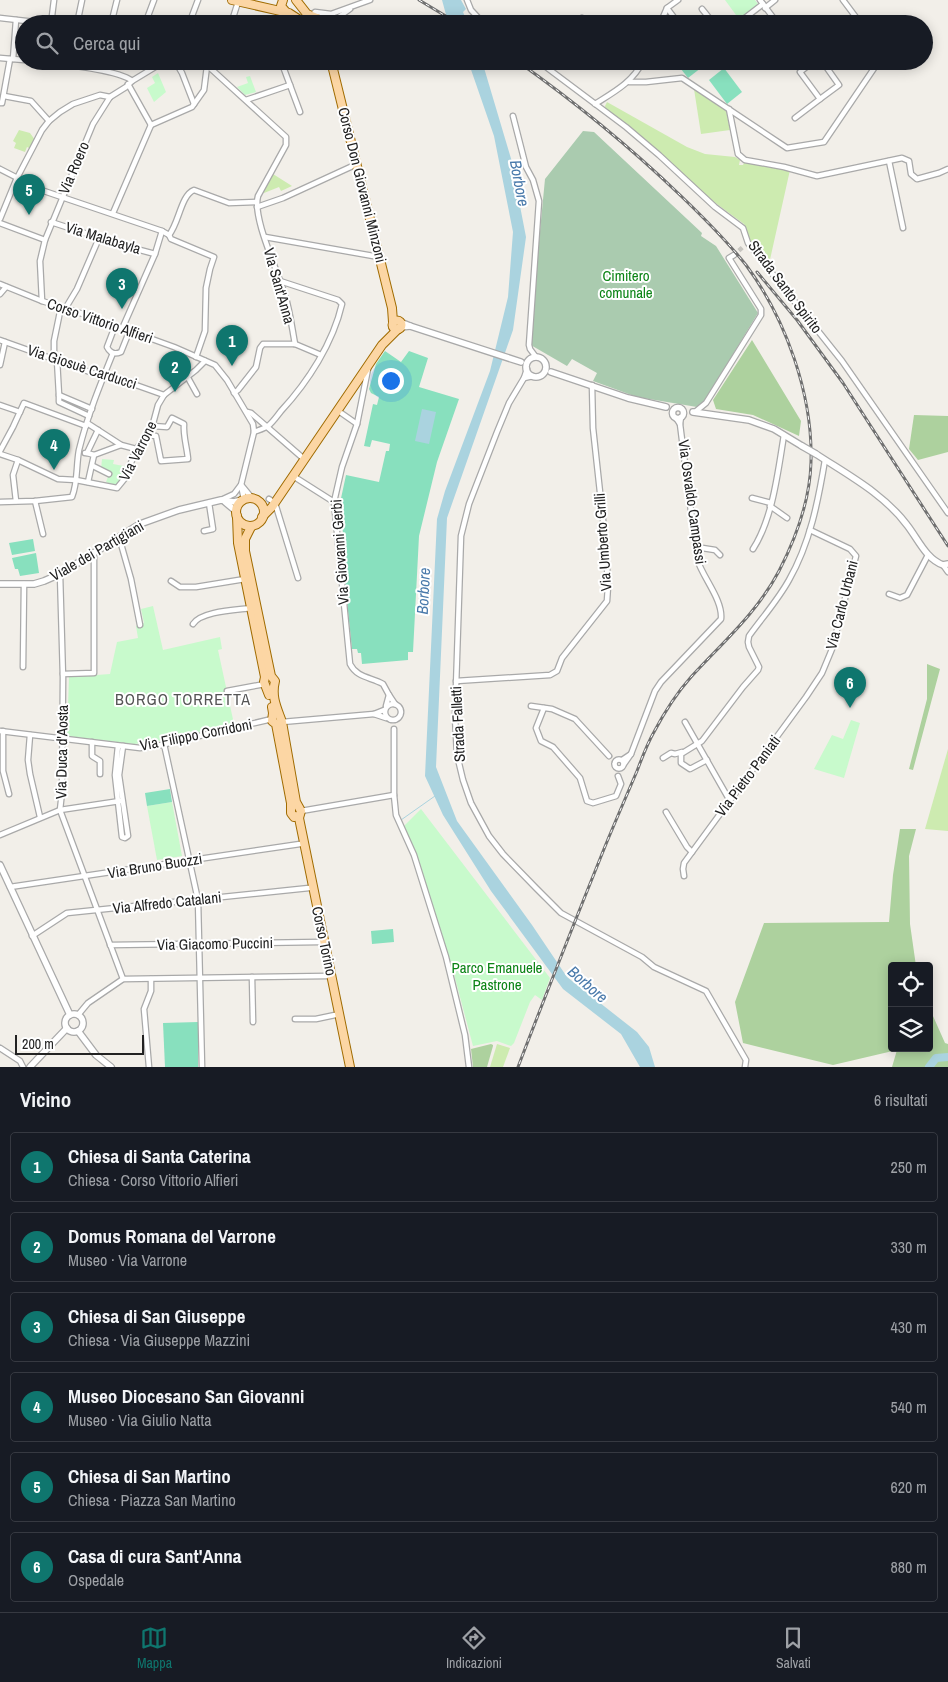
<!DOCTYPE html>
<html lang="it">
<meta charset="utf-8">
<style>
body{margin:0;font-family:"Archivo Narrow",sans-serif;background:#242831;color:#f1f3f6}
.controls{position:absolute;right:15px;bottom:15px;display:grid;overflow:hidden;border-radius:5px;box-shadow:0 2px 12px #0003}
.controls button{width:45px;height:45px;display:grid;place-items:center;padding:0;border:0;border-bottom:1px solid #363941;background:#171b24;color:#f1f3f6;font:25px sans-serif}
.scale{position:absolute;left:15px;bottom:12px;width:129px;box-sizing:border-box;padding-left:5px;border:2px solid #222;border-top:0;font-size:14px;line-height:18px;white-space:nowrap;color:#222;-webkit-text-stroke:4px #fff;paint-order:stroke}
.you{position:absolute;left:390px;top:380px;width:18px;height:18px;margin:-12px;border:4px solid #fff;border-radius:50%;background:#1a73e8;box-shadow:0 0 0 8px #1a73e833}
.badge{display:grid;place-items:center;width:32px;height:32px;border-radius:50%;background:#0f766e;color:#fff;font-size:16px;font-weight:700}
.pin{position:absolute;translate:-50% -41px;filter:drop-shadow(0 1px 2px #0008)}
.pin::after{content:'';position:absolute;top:26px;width:18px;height:15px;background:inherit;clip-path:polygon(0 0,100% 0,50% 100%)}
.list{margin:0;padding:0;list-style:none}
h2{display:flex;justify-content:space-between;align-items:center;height:65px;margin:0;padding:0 20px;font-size:21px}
h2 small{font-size:16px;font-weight:400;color:#9ea1a6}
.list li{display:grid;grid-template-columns:32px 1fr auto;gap:15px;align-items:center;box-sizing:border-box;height:70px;margin:0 10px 10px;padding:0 10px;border:1px solid #363941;border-radius:5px}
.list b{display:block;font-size:19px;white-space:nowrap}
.list p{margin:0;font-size:16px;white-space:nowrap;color:#9ea1a6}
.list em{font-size:16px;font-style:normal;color:#9ea1a6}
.icon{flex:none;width:28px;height:28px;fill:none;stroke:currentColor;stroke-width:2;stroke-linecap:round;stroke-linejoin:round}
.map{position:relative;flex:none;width:948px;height:1067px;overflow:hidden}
.search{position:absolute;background:#171b24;box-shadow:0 2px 12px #0003;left:15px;right:15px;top:15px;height:55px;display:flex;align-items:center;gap:12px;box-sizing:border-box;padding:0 18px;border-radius:28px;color:#9ea1a6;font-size:19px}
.sheet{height:545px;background:#171b24}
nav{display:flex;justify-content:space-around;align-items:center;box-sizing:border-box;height:70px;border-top:1px solid #363941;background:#171b24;font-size:14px;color:#9ea1a6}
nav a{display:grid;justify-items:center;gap:2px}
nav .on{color:#0f766e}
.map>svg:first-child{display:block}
.grass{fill:#cdebb0}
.forest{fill:#add19e}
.cemetery{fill:#aacbaf}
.park{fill:#c8facc}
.pitch{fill:#88e0be}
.water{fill:#aad3df}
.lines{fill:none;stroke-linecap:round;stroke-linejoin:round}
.stream{stroke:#aad3df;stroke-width:1}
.river{stroke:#aad3df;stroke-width:8}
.minor-tunnel{stroke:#c8c6c1;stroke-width:4.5;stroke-dasharray:4.5 2;stroke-linecap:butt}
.minor-casing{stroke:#a9a9a9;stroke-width:7}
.tertiary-casing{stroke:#a9a9a9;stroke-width:8}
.primary-casing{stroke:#a06b00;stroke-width:10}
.minor{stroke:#fff;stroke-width:4.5}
.tertiary{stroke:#fff;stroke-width:5.5}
.primary{stroke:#fcd6a4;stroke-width:8}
.rail-casing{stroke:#707070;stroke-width:3}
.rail{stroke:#fff;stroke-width:1;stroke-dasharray:4;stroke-linecap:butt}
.tertiary-bridge-casing{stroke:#a9a9a9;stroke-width:8;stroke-linecap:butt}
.tertiary-bridge{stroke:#fff;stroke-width:5.5}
.labels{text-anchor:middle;stroke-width:4;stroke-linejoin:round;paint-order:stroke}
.street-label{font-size:15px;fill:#222;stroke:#fff}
.park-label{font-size:15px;fill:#0c8416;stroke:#fff}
.water-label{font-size:16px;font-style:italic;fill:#4a7aab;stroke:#fff}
.neighbourhood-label{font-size:16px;letter-spacing:1px;fill:#555;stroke:#fff}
</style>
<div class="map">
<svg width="948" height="1067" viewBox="0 0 948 1067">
<rect width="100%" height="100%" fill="#f2efe9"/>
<g class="grass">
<path d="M694,89L726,109L730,130L701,134Z"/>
<path d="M607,102L687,147L705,154L735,157L740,160L739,165H743L744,163L790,170L769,264L751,242L744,224L710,199L656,150L606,110L605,106Z"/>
<path d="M19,130L30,133L35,140L31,149L27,147L25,152L14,148L16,143L13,141Z"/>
<path d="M273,174L292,186L281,191L279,187L264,193L263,192Z"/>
<path d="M948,749V831L925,829Z"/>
<path d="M497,1044L510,1048L503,1067H490Z"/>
</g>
<g class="forest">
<path d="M752,340L801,421L799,436L753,415L716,409L713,400Z"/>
<path d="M914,415L948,416V452L918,460L909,449Z"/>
<path d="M927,664L940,669L913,770L909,769L927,699Z"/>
<path d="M900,829H916L909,856L910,924L916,966H892V1048H929V1007L945,1043L948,1044V1067H892L897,1050L833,1065L743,1043L735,1002L764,923L889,922L893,875Z"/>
<path d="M491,1044L493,1045V1046L487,1067H473L471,1049Z"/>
</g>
<path class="cemetery" d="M583,131L594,132L702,233L701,236L716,246L758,313L704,402L697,407L637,397L593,381L597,373L572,359L567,366L529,344L533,337L530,335L545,179Z"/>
<g class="park">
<path d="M725,0H755L758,4L739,19Z"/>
<path d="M158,73L166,92L154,102L147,88L155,83L152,77Z"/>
<path d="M250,76L256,92L245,95L237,87L248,83L246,77Z"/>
<path d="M102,459L114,460L113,464L129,467L122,482L115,485L106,482L109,474L101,469Z"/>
<path d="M153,606L163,650L220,637L222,649L218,650L234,724L166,740L134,744L67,736L69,677L110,674L117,642L138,638L136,626L144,623L141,609Z"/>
<path d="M851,720L860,723L844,778L814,769L832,735L843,739Z"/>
<path d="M172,802L182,856L157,860L147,806Z"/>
<path d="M421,809L550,978L542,1000L535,995L530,1002L514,1043L511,1046L497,1041L473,1046L451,963L416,852L404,826Z"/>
</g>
<g class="pitch">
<path d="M692,61H703L706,64L688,78L681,69Z"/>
<path d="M724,68L742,92L727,104L709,80Z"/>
<path d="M385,351L401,362L409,351L428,358L419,387L459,399L437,462L419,536L413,652H408V660L362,664L361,653H358L357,649H352L340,534L343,533L340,503L346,475L379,482L386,451H389L390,444L372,440L370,447L364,446L373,404L377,405L379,397L371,393L369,389L376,364Z"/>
<path d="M33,539L35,551L12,555L9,543Z"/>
<path d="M36,553L39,573L20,576L18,569H15L12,558Z"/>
<path d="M170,789L172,802L147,806L145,793Z"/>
<path d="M393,929L394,942L372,944L371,931Z"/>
<path d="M198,1022V1067H165L163,1023Z"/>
</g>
<g class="water">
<path d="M442,0H461L466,9L463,12L468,24H450L448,22Z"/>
<path d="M468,61H482L515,172V180L526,237L513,330L447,518L436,767L457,821L532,925L567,977L637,1032L649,1047L655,1067H640L621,1034L563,989L491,891L443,815L425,776L437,519L445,491L490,371L508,297L513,232L494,136Z"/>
<path d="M422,409L436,412L429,444L415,441Z"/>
</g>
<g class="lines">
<path class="stream" d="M401,820L435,796"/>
<path class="river" d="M929,1067L936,1058L948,1057"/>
<path class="minor-tunnel" d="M734,255L743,247"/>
<defs>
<g id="minor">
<path d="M467,0L471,10L484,24"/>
<path d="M760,0L778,24"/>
<path d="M843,0L861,24"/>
<path d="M667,8L679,24"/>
<path d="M765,8L775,0"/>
<path d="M702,9L714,24"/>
<path d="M311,16L315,12L331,14L370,0"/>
<path d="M0,18L53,24"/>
<path d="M582,18L589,24"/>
<path d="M51,24L54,0"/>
<path d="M77,24L82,0"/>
<path d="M111,24L117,0"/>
<path d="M145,24L154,0"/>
<path d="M189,24L198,0"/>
<path d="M231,24L238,2"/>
<path d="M329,24L350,9"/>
<path d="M650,24L662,20"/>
<path d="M660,24L667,8L678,0"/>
<path d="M737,24L763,4"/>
<path d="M0,58L24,60"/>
<path d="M13,59L16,20"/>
<path d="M36,61C54,63 121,70 132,81"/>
<path d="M175,61L182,73L194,104"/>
<path d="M196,61L209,67L286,137V145L258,196C252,218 278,271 285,295C290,311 292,328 295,344"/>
<path d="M244,61L246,66"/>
<path d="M281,61L300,112"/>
<path d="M538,61L626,127L659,155L715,207L743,228L748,243L842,361L948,513"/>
<path d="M814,61L800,72L820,99L839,85L822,61"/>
<path d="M629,82H646L682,78L787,148L824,142L879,61"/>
<path d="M128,84L151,125"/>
<path d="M4,96L31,101L49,121"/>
<path d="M246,100L290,85"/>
<path d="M0,103H2L10,59"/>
<path d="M595,104C614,92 633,82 643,61"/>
<path d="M729,109L738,154L745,160L784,167L817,176L902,158L909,161L911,174L917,179L939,173L948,169"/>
<path d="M513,116L526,167L533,180L539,201L529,345L530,349L536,357"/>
<path d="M795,118L820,99"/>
<path d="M151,125L192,107L204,90L207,66"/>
<path d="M889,161L903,228"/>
<path d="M0,169L41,190L162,231L169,235L171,239L214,257L210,269L206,288L205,331L196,357"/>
<path d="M257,207L283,198L357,164"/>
<path d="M113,213L151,125"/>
<path d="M0,219L16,180L42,130L49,121L60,112L73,104L100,95L110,97"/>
<path d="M51,222L121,245L155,254"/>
<path d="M0,223L45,240"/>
<path d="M169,235C179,223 181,195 194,190L229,203L256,202"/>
<path d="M265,237L379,257"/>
<path d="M0,284L42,301L83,314L174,347L215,365L227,380L253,424L254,432L241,485L244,499"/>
<path d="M0,294L6,287"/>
<path d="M42,301L40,261L45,240L93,124L110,97L126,87L132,81L165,61"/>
<path d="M65,309L77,289L99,238"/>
<path d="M115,326L107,347C110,353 114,355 121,352L129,332"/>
<path d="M122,329L155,254L162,231"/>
<path d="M0,340L101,376L133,384L164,395"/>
<path d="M54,355V341L61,307"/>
<path d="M57,360L59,395"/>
<path d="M0,365L5,342"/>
<path d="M368,369L357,424L342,467L334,502L350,664C357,678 371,677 383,684L389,695"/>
<path d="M527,369L524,378L533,376"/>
<path d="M187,376L197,394"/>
<path d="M524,378L509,403L497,432L469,504L461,536L455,717L457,755L463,780L471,803L489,836L503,854L536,888L561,913L642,957L654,967L706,991L746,1060L745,1067"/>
<path d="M234,393L238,390L256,367L260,348L263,344H295L321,355"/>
<path d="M0,405L20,412"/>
<path d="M337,410L357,424"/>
<path d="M247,412L251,413L304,459"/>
<path d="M695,412L706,403L761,315V309L729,258L734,255"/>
<path d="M89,416L59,402V395L92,409"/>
<path d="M676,418L680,424L681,417"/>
<path d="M87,423L121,445L136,449"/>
<path d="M254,432C259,430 265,428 268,426C273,422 277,416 281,411C308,382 333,343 342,304L338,300L280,281"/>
<path d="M148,435L156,436L161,461L188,459C187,447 183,436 184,424L172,418L167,427L153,426"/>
<path d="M0,451L13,427L24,403L86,426"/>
<path d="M85,453H87L98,430"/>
<path d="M87,453L94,455L88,482"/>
<path d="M0,454L18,460L58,479L76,480L117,488L126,477L136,449L151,431L158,405L164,395L196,370L205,361"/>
<path d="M94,455L121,445"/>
<path d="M93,466L109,474"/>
<path d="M293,476L334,502"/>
<path d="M242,486L251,497"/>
<path d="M752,498L771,503"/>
<path d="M269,499L275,503L298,578"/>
<path d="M221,500L234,494L240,486"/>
<path d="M16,501L13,475L18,460"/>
<path d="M35,501L43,534"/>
<path d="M0,502L35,501L72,497C78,482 76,466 79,450C87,417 100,385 113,353"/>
<path d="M770,506L787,518"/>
<path d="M204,531L213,529L209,503"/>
<path d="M119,537L131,579L140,625"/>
<path d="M696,547L715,550L720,555"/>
<path d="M753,549C773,518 778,471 784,435"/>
<path d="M943,565L948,572"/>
<path d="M60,574L63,678L62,792L60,810L123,979"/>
<path d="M171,581L180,587H196L245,579"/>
<path d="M889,594L900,598L907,595L928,555"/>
<path d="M193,624C201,611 236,610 251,608"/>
<path d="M23,667L24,584"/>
<path d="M63,674L94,673V553"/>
<path d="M456,681L550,675L557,671L562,658L607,601L608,586L606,547L593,428L592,385"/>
<path d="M227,691L265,684"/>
<circle cx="393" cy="712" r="8"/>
<path d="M386,706L389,695L395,704"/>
<path d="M531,706L552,709L575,719L609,756"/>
<path d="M544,708L536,728L541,741L553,747L580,778L587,801L593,803L616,796L621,784L618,776"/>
<path d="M384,710L374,714L386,718"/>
<path d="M282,722L374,714"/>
<path d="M685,722L730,801"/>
<path d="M394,729V795L396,815L414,855L446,957L465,1035L469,1067"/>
<path d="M0,731L140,748L161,745L272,719"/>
<path d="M3,731V771L9,794"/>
<path d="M30,735L28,760L30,774L40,817"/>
<path d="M92,742V756L100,761V774"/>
<path d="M164,744L198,900L202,1067"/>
<path d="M118,746L115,775L122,837L125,838L128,836L119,775L123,746"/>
<path d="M631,754L655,691L661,682L721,619C723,600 703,578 697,559L680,424"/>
<path d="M663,758L671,753L675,754L682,752"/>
<circle cx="619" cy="764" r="4.5"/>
<path d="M622,760L631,754L624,764"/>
<path d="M707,760L690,769L681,763V754L702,741L743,687L758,670L759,667L749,647L748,642L749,636C762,618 778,600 789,580C810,543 818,502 825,460"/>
<path d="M301,811L394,795"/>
<path d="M666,812L687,847L692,852"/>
<path d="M0,835L60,810L120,801"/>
<path d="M684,876L683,869L684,863L806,697L822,673L832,649L856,556L850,549L810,530"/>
<path d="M10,887L300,844"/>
<path d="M32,936L67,913L309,888"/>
<path d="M110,945L320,942"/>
<path d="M252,977L253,1022"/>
<path d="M78,1015L88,1003L123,979L327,976"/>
<path d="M295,1019H316L335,1015"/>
<path d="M0,1048L20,1061L23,1067"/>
<path d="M149,1067L144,1009L151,991V979"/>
</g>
<g id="tertiary">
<path d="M400,322L410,326L401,327"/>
<path d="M410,326L521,362"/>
<circle cx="536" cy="367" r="10"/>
<path d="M551,372L628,398L666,407"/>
<circle cx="678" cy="413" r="5.5"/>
<path d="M693,412L749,420L774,429L802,446"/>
<path d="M816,454C848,475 884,494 907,525C918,539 926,559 943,565L948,564"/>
<path d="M225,502L237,512"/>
<path d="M0,584H34L44,581L60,574L140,524L179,510L221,500L234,502L242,500"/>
<path d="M0,865L70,1015"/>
<circle cx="74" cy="1023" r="9"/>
<path d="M78,1031L96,1055L111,1067"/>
<path d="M30,1067L67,1028"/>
</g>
<g id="primary">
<path d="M232,0L289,13L306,24"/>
<path d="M283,0L281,6L286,12"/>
<path d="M296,0L307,14L321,20L324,24"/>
<path d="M331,61L392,308L393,322"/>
<circle cx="397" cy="325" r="4.5"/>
<circle cx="250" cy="512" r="14"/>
<path d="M237,516L238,543L265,677L264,682L269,695"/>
<path d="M262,517L272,507L382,345L398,329"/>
<path d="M251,527L245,539V551L271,676L275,681C271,697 277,708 282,722L296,802L301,811L299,818L350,1067"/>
<path d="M272,707L273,713L272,721L276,724L291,803V813L294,817L299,816"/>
</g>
</defs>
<use href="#minor" class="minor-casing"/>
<use href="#tertiary" class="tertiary-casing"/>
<use href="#primary" class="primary-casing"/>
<use href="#minor" class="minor"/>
<use href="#tertiary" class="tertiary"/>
<use href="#primary" class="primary"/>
<defs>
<g id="rail">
<path d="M419,0L459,24"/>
<path d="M517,61C575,102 629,146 680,195C703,217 726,240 746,265C786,319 813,395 811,462C810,499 796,538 779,571C757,613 722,643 691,677C676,694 664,713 654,732C647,744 642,758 637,771C626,797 615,822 604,849C575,921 546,994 518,1067"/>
<path d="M757,272L797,320L843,383L948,546"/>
</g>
</defs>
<use href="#rail" class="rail-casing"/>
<use href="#rail" class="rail"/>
<defs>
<path id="tertiary-bridge" d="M802,446L816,454"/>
</defs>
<use href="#tertiary-bridge" class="tertiary-bridge-casing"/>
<use href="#tertiary-bridge" class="tertiary-bridge"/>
</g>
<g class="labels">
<g class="street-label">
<text transform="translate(74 168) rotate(-67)" y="5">Via Roero</text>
<text transform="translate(362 185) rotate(76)" y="5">Corso Don Giovanni Minzoni</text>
<text transform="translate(103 238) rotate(17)" y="5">Via Malabayla</text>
<text transform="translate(279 286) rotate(74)" y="5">Via Sant'Anna</text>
<text transform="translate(785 287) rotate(53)" y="5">Strada Santo Spirito</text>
<text transform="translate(100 321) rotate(19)" y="5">Corso Vittorio Alfieri</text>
<text transform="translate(82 367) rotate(18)" y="5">Via Giosuè Carducci</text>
<text transform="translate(138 451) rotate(-63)" y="5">Via Varrone</text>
<text transform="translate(692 502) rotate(82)" y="5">Via Osvaldo Campassi</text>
<text transform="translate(603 542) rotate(-94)" y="5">Via Umberto Grilli</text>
<text transform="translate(97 551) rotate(-30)" y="5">Viale dei Partigiani</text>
<text transform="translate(340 552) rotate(-94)" y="5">Via Giovanni Gerbi</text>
<text transform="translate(842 605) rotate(-76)" y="5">Via Carlo Urbani</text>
<text transform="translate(458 724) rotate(-93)" y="5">Strada Falletti</text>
<text transform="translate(196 735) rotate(-11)" y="5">Via Filippo Corridoni</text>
<text transform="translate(62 752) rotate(-89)" y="5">Via Duca d'Aosta</text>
<text transform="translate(748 776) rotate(-53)" y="5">Via Pietro Paniati</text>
<text transform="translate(155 866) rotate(-9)" y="5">Via Bruno Buozzi</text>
<text transform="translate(167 903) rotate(-6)" y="5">Via Alfredo Catalani</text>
<text transform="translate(324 941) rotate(78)" y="5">Corso Torino</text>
<text transform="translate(215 944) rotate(-1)" y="5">Via Giacomo Puccini</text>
</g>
<g class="park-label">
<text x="626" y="281">Cimitero<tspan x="626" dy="17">comunale</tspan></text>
<text x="497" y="973">Parco Emanuele<tspan x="497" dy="17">Pastrone</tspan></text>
</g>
<g class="water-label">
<text transform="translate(520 183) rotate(79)" y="6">Borbore</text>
<text transform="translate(423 591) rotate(-87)" y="6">Borbore</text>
<text transform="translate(588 984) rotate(41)" y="6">Borbore</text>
</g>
<g class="neighbourhood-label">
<text x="183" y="705">BORGO TORRETTA</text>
</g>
</g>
</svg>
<div class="controls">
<button><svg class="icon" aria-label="locate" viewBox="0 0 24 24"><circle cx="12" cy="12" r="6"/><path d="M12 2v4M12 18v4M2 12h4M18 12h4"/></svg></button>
<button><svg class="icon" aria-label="layers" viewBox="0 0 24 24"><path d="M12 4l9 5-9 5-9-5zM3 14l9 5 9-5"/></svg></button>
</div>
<div class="scale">200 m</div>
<div class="you"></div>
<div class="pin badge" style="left:232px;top:366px">1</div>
<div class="pin badge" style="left:175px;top:392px">2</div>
<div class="pin badge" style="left:122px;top:309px">3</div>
<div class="pin badge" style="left:54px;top:470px">4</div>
<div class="pin badge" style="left:29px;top:215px">5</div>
<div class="pin badge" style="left:850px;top:708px">6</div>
<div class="search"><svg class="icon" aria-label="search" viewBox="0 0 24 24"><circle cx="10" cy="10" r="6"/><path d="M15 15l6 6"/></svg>Cerca qui</div>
</div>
<section class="sheet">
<h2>Vicino<small>6 risultati</small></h2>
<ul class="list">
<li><span class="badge">1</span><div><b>Chiesa di Santa Caterina</b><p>Chiesa · Corso Vittorio Alfieri</p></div><em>250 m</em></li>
<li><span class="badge">2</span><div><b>Domus Romana del Varrone</b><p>Museo · Via Varrone</p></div><em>330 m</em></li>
<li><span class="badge">3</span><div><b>Chiesa di San Giuseppe</b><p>Chiesa · Via Giuseppe Mazzini</p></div><em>430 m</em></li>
<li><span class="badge">4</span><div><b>Museo Diocesano San Giovanni</b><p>Museo · Via Giulio Natta</p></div><em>540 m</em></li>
<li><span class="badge">5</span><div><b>Chiesa di San Martino</b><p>Chiesa · Piazza San Martino</p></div><em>620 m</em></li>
<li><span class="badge">6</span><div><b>Casa di cura Sant'Anna</b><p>Ospedale</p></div><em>880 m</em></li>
</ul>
</section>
<nav>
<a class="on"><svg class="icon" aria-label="map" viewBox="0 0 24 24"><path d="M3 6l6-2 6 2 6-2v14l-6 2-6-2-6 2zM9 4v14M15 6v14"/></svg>Mappa</a>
<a><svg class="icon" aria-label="directions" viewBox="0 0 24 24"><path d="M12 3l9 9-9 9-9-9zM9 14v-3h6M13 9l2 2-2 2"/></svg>Indicazioni</a>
<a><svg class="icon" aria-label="saved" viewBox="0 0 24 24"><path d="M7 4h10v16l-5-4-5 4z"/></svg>Salvati</a>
</nav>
